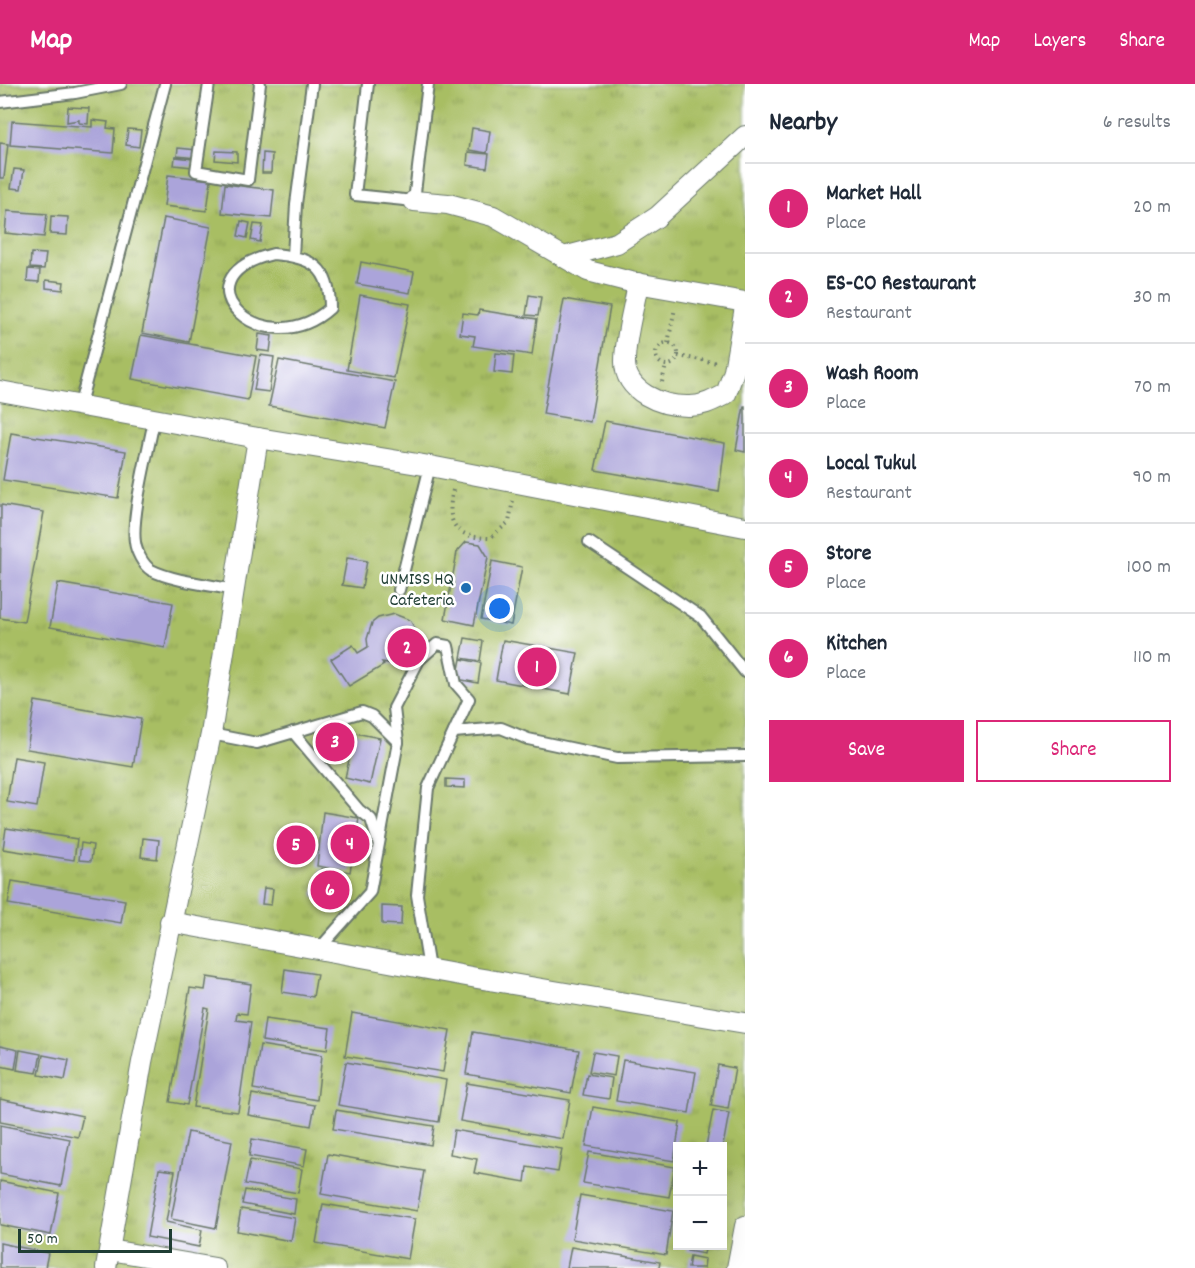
<!DOCTYPE html>
<meta charset="utf-8">
<style>
body{margin:0;font-family:Dekko,sans-serif;background:#f6f6f7;color:#1f2937}
.controls{position:absolute;right:18px;bottom:18px;display:grid;overflow:hidden;border-radius:0px;box-shadow:0 6px 24px #0002}
.controls button{width:54px;height:54px;display:grid;place-items:center;padding:0;border:0;border-bottom:2px solid #e0e1e3;background:#fff;color:#1f2937;font:30px sans-serif}
.scale{position:absolute;left:18px;bottom:15px;width:154px;box-sizing:border-box;padding-left:6px;border:3px solid #1f3d34;border-top:0;font-size:16px;line-height:21px;white-space:nowrap;color:#1f3d34;-webkit-text-stroke:4px #fff;paint-order:stroke}
.you{position:absolute;left:500px;top:525px;width:21px;height:21px;margin:-15px;border:4px solid #fff;border-radius:50%;background:#1a73e8;box-shadow:0 0 0 9px #1a73e833}
.badge{display:grid;place-items:center;width:39px;height:39px;border-radius:50%;background:#db2777;color:#fff;font-size:20px;font-weight:700}
.pin{position:absolute;translate:-50% -50%;border:3px solid #fff;box-shadow:0 2px 6px #0006}
.list{margin:0;padding:0;list-style:none}
h2{display:flex;justify-content:space-between;align-items:center;height:78px;margin:0;padding:0 24px;font-size:26px}
h2 small{font-size:20px;font-weight:400;color:#747a83}
.list li{display:grid;grid-template-columns:39px 1fr auto;gap:18px;align-items:center;box-sizing:border-box;height:90px;padding:0 24px;border-top:2px solid #e0e1e3}
.list b{display:block;font-size:22px;white-space:nowrap}
.list p{margin:0;font-size:20px;white-space:nowrap;color:#747a83}
.list em{font-size:20px;font-style:normal;color:#747a83}
.actions{display:flex;gap:12px;padding:18px 24px}
.actions a{flex:1;padding:14px 0;border:2px solid #db2777;border-radius:0px;text-align:center;font-size:21px;color:#db2777}
.actions .main{background:#db2777;color:#fff}
.map{position:relative;flex:none;width:745px;height:1184px;overflow:hidden}
header{display:flex;align-items:center;gap:36px;box-sizing:border-box;height:84px;padding:0 30px;background:#db2777;color:#fff}
header strong{font-size:28px}
nav{display:flex;gap:33px;margin-inline-start:auto;font-size:21px}
main{display:flex}
aside{flex:1;background:#fff}
.map>svg:first-child{display:block}
.grass{fill:url(#grass-tufts);stroke:#647e4c;stroke-width:1.5;fill-rule:evenodd}
.building{fill:#aba4da}
.lines{fill:none;stroke-linecap:round;stroke-linejoin:round}
.lane-casing{stroke:#6a786b;stroke-width:14}
.street-casing{stroke:#6a786b;stroke-width:22}
.path{stroke:#6a786b;stroke-width:4;stroke-dasharray:1.5 4.5;stroke-linecap:butt}
.lane{stroke:#fff;stroke-width:10}
.street{stroke:#fff;stroke-width:20}
.poi-dot{fill:#1f6fb2;stroke:#fff;stroke-width:2}
.labels{text-anchor:middle;stroke-width:5;stroke-linejoin:round;paint-order:stroke}
.poi-label{font-size:18px;fill:#1f3d34;stroke:#fff;text-anchor:end}
</style>
<header>
<strong>Map</strong>
<nav><a>Map</a><a>Layers</a><a>Share</a></nav>
</header>
<main>
<div class="map">
<svg width="745" height="1184" viewBox="0 0 745 1184">
<defs>
<pattern id="grass-tufts" width="24" height="20" patternUnits="userSpaceOnUse" patternTransform="scale(1.5)"><rect width="24" height="20" fill="#a8be63"/><path d="M3 7l-1-3M5 7V3M7 7l1-3M15 17l-1-3M17 17v-4M19 17l1-3" fill="none" stroke="#889c52"/></pattern>
</defs>
<rect width="100%" height="100%" fill="#fff"/>
<filter id="ink" filterUnits="userSpaceOnUse"><feTurbulence type="fractalNoise" baseFrequency=".0167" numOctaves="2"/><feDisplacementMap in="SourceGraphic" scale="12" xChannelSelector="R" yChannelSelector="G"/><feConvolveMatrix kernelMatrix="1 2 1 2 8 2 1 2 1" color-interpolation-filters="sRGB"/></filter>
<filter id="wash" filterUnits="userSpaceOnUse"><feTurbulence type="fractalNoise" baseFrequency=".008" numOctaves="4" result="noise"/><feDisplacementMap in="SourceGraphic" scale="24" xChannelSelector="R" yChannelSelector="G"/><feGaussianBlur stdDeviation="1.35" result="paint"/><feColorMatrix in="noise" values="0 0 0 0 0 0 0 0 0 0 0 0 0 0 0 0 0 1.4 0 .05"/><feComposite in="paint" operator="in"/></filter>
<g filter="url(#wash)">
<rect width="100%" height="100%" fill="#f5e7d1"/>
<path class="grass" d="M0,0H745V1184H0ZM678,1062H722V1162H678Z"/>
<g id="blocks">
<g class="building">
<path d="M68,23L89,24L88,40L79,39V36L67,38Z"/>
<path d="M92,36L108,38L107,44L115,45L113,69L10,61L12,37L92,43Z"/>
<path d="M472,44L490,47L487,69L469,66Z"/>
<path d="M128,45L141,46L139,63L126,61Z"/>
<path d="M0,59L8,60L4,94H0Z"/>
<path d="M178,64L197,66L196,74L177,72Z"/>
<path d="M216,67L237,68V78L215,76Z"/>
<path d="M468,68L489,70L487,84L467,81Z"/>
<path d="M263,69L272,70L271,89H262Z"/>
<path d="M175,73L193,75L192,83L174,81Z"/>
<path d="M14,85L24,86L21,105L11,104Z"/>
<path d="M168,91L211,96L207,127L164,122Z"/>
<path d="M225,100L274,106L271,134L222,129Z"/>
<path d="M7,127L47,130L44,153L5,149Z"/>
<path d="M51,132L68,133L67,151L50,150Z"/>
<path d="M164,134L211,143L189,258L142,249Z"/>
<path d="M241,137L250,139L247,154L238,152Z"/>
<path d="M254,140L263,141L260,158L251,156Z"/>
<path d="M31,169L46,170L44,185L30,184Z"/>
<path d="M361,178L414,188L410,209L357,200Z"/>
<path d="M28,185L40,186L39,198L27,197Z"/>
<path d="M46,196L64,198L63,206L46,204Z"/>
<path d="M360,211L410,220L394,294L347,286Z"/>
<path d="M529,211L541,213L538,232L526,231Z"/>
<path d="M564,215L610,223L590,338L543,330Z"/>
<path d="M479,226L537,235L532,271L473,262L475,252L460,250L463,229L478,231Z"/>
<path d="M259,250L272,252L270,268L257,266Z"/>
<path d="M141,251L256,272L248,316L132,295Z"/>
<path d="M496,269L514,271L512,290L494,288Z"/>
<path d="M260,271L274,273L269,308L254,306Z"/>
<path d="M279,276L395,298L385,344L269,322Z"/>
<path d="M744,322H745V368L736,366Z"/>
<path d="M605,337L725,359L719,408L595,386Z"/>
<path d="M11,349L126,367L118,414L3,396Z"/>
<path d="M1,421L44,428L24,538L0,534Z"/>
<path d="M466,458L480,460L488,473L474,541L445,535L457,468Z"/>
<path d="M347,474L367,477L362,504L342,501Z"/>
<path d="M492,477L522,483L511,541L481,535Z"/>
<path d="M58,499L173,519L165,564L50,543Z"/>
<path d="M394,530L410,536L414,543L417,551L414,567L402,578L394,580L382,578L384,581L349,602L331,575L353,561L358,569L368,563L367,555L372,539L378,534Z"/>
<path d="M465,554L483,557L480,577L461,574Z"/>
<path d="M503,556L578,569L570,610L496,596Z"/>
<path d="M461,575L481,579L478,599L457,595Z"/>
<path d="M35,617L141,635L133,683L27,665Z"/>
<path d="M328,645L344,646L341,671L325,669Z"/>
<path d="M355,649L380,654L370,700L345,694Z"/>
<path d="M14,673L44,678L37,723L7,718Z"/>
<path d="M446,695L465,696V704L446,703Z"/>
<path d="M323,728L359,734L350,788L317,782Z"/>
<path d="M6,744L77,755L74,776L3,765Z"/>
<path d="M291,751L304,752L302,770L289,769Z"/>
<path d="M143,754L159,756L157,775L141,773Z"/>
<path d="M81,759L93,761L91,777L79,776Z"/>
<path d="M321,785L348,792L342,819L313,812Z"/>
<path d="M12,797L125,816L121,839L8,820Z"/>
<path d="M264,804L273,805L271,821L262,820Z"/>
<path d="M382,822L402,823L401,841L382,840Z"/>
<path d="M285,885L317,890L313,913L282,908Z"/>
<path d="M207,893L251,900L247,930L237,929L236,936L251,938L238,1028L193,1023L209,925L205,924L187,1021L170,1018L190,904L205,906Z"/>
<path d="M352,929L450,946L443,988L345,972Z"/>
<path d="M265,935L330,944L327,966L262,957Z"/>
<path d="M473,948L579,966L571,1009L466,990Z"/>
<path d="M260,961L322,971L317,1016L253,1005Z"/>
<path d="M0,962L18,966L15,985L0,982Z"/>
<path d="M20,966L41,970L37,989L17,986Z"/>
<path d="M593,968L617,972L614,992L589,988Z"/>
<path d="M43,971L69,976L65,996L39,991Z"/>
<path d="M623,976L696,988L689,1029L616,1017Z"/>
<path d="M346,978L446,996L439,1038L338,1021Z"/>
<path d="M718,981L735,984L728,1025L711,1022Z"/>
<path d="M587,990L612,994L609,1015L583,1011Z"/>
<path d="M467,999L570,1016L563,1055L460,1037Z"/>
<path d="M252,1010L315,1021L311,1042L248,1031Z"/>
<path d="M0,1015L83,1032L78,1053L0,1038Z"/>
<path d="M593,1023L680,1038L674,1077L586,1062Z"/>
<path d="M336,1026L434,1042L431,1061L333,1045Z"/>
<path d="M713,1026L729,1029L723,1062H706Z"/>
<path d="M0,1041L70,1055L61,1102L0,1090Z"/>
<path d="M454,1046L562,1065L558,1088L527,1083L525,1098L474,1089L477,1075L450,1070Z"/>
<path d="M188,1048L232,1057L216,1144L171,1135Z"/>
<path d="M252,1055L307,1065L304,1082L249,1072Z"/>
<path d="M589,1068L675,1083L669,1113L583,1099Z"/>
<path d="M328,1070L424,1087L417,1127L321,1110Z"/>
<path d="M250,1076L302,1085L298,1109L245,1100Z"/>
<path d="M159,1085L175,1087L166,1138L202,1146L199,1163L147,1153Z"/>
<path d="M0,1097L59,1109L51,1151L0,1141Z"/>
<path d="M245,1106L296,1115L294,1130L242,1120Z"/>
<path d="M580,1111L673,1127L666,1171L572,1155Z"/>
<path d="M323,1120L415,1135L408,1175L316,1159Z"/>
<path d="M241,1125L295,1134L291,1157L237,1147Z"/>
<path d="M0,1159L48,1169L45,1184H0Z"/>
<path d="M688,1162H706L704,1170L687,1167Z"/>
<path d="M571,1163L660,1178L659,1184H567Z"/>
<path d="M690,1172L705,1175L704,1184H688Z"/>
</g>
</g>
</g>
<g filter="url(#ink)">
<use href="#blocks" fill-opacity="0" stroke="#6a786b" stroke-width="1.5"/>
<g class="lines">
<defs>
<g id="lane">
<path d="M209,0L196,87L248,96L260,0"/>
<path d="M368,0L355,111L414,117L428,0"/>
<path d="M0,18L75,9L121,0"/>
<path d="M273,170C312,173 330,183 330,224C265,283 171,195 273,170Z"/>
<path d="M293,172L296,120L312,0"/>
<path d="M80,320L165,0"/>
<path d="M154,336C149,364 131,432 135,458C136,467 143,481 151,486C172,497 211,501 236,506"/>
<path d="M589,458L701,533L745,588"/>
<path d="M399,506L430,382"/>
<path d="M293,648L359,726L371,735L378,758"/>
<path d="M454,648L501,644L528,655L617,674L745,672"/>
<path d="M211,650L257,659L362,628L372,632L398,658"/>
<path d="M319,865L370,808L398,658L394,624L419,576L437,560L448,562L456,600L469,615L428,704L417,811L429,885"/>
</g>
<g id="street">
<path d="M414,117L448,120L493,132L588,187L631,198L745,218"/>
<path d="M564,173L617,159L657,133L745,52"/>
<path d="M638,199C634,224 625,252 625,278C625,308 661,322 687,322C702,323 714,316 726,310L734,287L745,223"/>
<path d="M0,307L258,354L430,382L745,443"/>
<path d="M170,838L477,894L745,939"/>
<path d="M110,1166L215,1184"/>
<path d="M106,1184L142,978L211,650L258,354"/>
<path d="M737,1184L745,1142"/>
</g>
</defs>
<use href="#lane" class="lane-casing"/>
<use href="#street" class="street-casing"/>
<g class="path">
<path d="M668,259L675,224"/>
<circle cx="667" cy="270" r="11"/>
<path d="M678,272L718,279"/>
<path d="M662,298L666,281"/>
<path d="M453,406C445,440 456,454 490,454L509,438L513,416"/>
</g>
<use href="#lane" class="lane"/>
<use href="#street" class="street"/>
</g>
</g>
<circle class="poi-dot" cx="466" cy="504" r="6"/>
<g class="labels">
<g class="poi-label">
<text x="454" y="500">UNMISS HQ<tspan x="454" dy="21">Cafeteria</tspan></text>
</g>
</g>
</svg>
<div class="controls">
<button>+</button>
<button>−</button>
</div>
<div class="scale">50 m</div>
<div class="you"></div>
<div class="pin badge" style="left:537px;top:583px">1</div>
<div class="pin badge" style="left:407px;top:564px">2</div>
<div class="pin badge" style="left:335px;top:658px">3</div>
<div class="pin badge" style="left:350px;top:760px">4</div>
<div class="pin badge" style="left:296px;top:761px">5</div>
<div class="pin badge" style="left:330px;top:806px">6</div>
</div>
<aside>
<h2>Nearby<small>6 results</small></h2>
<ul class="list">
<li><span class="badge">1</span><div><b>Market Hall</b><p>Place</p></div><em>20 m</em></li>
<li><span class="badge">2</span><div><b>ES-CO Restaurant</b><p>Restaurant</p></div><em>30 m</em></li>
<li><span class="badge">3</span><div><b>Wash Room</b><p>Place</p></div><em>70 m</em></li>
<li><span class="badge">4</span><div><b>Local Tukul</b><p>Restaurant</p></div><em>90 m</em></li>
<li><span class="badge">5</span><div><b>Store</b><p>Place</p></div><em>100 m</em></li>
<li><span class="badge">6</span><div><b>Kitchen</b><p>Place</p></div><em>110 m</em></li>
</ul>
<div class="actions"><a class="main">Save</a><a>Share</a></div>
</aside>
</main>
